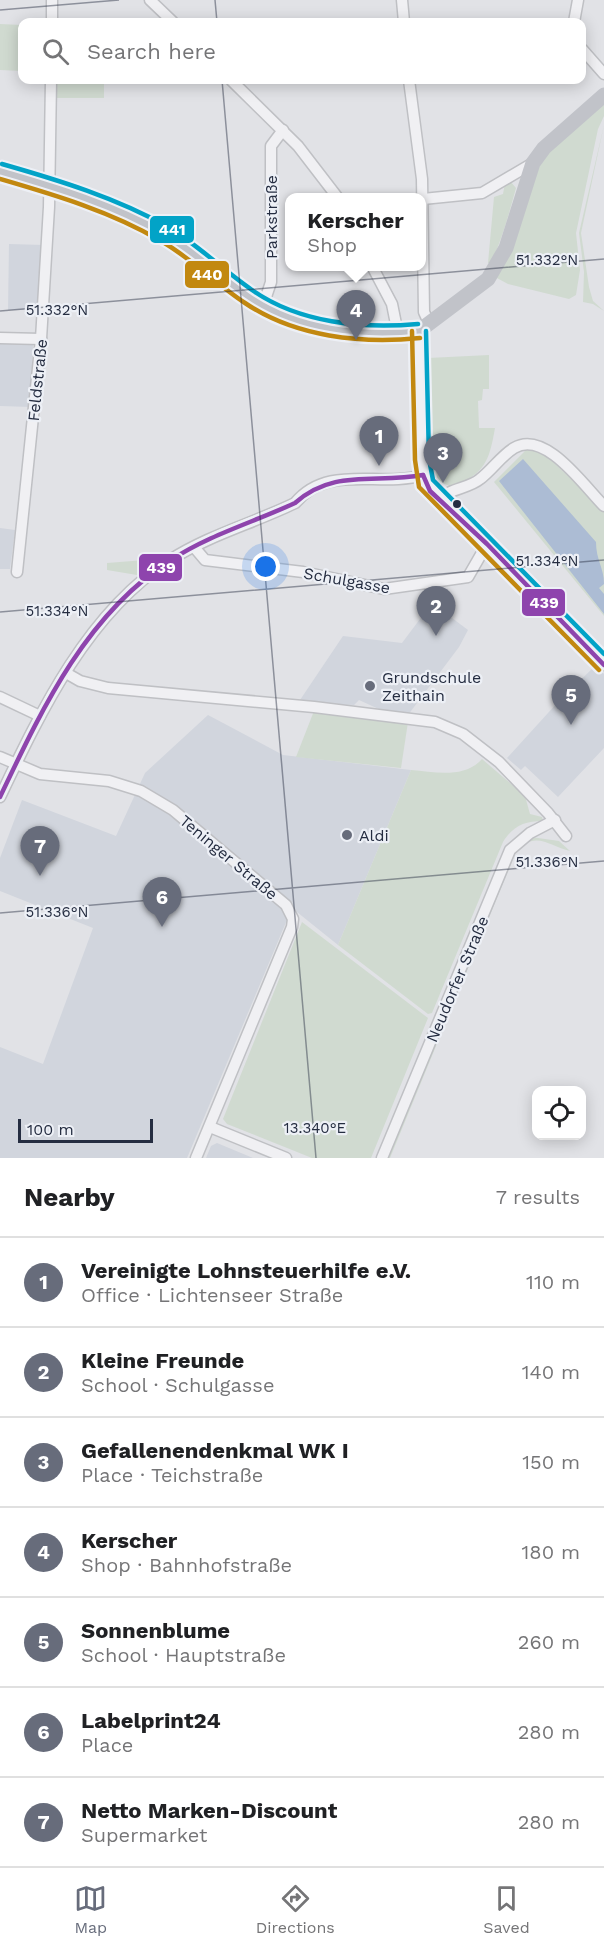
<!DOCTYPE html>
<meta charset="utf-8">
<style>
body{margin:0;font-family:"Work Sans",sans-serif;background:#f2f2f2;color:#202124}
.controls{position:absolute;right:18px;bottom:18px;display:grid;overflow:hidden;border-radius:12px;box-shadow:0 3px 15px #0003}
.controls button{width:54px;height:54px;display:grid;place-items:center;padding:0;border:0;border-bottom:2px solid #e0e0e0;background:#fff;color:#202124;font:30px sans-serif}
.scale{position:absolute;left:18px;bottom:15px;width:135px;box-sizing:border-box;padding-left:6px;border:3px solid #252d41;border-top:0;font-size:16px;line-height:21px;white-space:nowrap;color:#252d41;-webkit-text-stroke:4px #edf0f6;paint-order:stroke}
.you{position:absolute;left:266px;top:567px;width:21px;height:21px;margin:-15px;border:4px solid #fff;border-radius:50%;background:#1a73e8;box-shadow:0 0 0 9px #1a73e833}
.badge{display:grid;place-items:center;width:39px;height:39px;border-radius:50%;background:#676c7b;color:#fff;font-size:20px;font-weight:700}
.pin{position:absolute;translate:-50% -50px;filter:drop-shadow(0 2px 3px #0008)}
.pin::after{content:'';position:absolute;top:32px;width:21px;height:18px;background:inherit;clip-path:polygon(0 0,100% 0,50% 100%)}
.popup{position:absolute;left:285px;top:193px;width:141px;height:78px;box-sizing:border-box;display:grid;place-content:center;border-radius:12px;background:#fff;filter:drop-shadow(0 2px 4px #0005);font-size:20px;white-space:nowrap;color:#757577}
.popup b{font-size:22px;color:#202124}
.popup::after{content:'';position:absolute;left:50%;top:100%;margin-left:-12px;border:12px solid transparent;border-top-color:#fff}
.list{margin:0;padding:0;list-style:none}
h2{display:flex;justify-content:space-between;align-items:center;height:78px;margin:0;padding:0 24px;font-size:26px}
h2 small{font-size:20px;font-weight:400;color:#757577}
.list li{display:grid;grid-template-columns:39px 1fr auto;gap:18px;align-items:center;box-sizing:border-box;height:90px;padding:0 24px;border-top:2px solid #e0e0e0}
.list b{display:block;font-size:22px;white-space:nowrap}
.list p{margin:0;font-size:20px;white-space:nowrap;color:#757577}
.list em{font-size:20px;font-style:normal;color:#757577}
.icon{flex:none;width:33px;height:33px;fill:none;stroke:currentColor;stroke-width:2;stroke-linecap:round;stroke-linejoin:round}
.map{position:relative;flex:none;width:604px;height:1158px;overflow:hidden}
.search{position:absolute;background:#fff;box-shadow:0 3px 15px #0003;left:18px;right:18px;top:18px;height:66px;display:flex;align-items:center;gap:15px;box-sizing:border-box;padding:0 21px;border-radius:12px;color:#757577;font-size:22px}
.sheet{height:708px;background:#fff}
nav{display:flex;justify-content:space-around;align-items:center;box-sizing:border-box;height:84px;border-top:2px solid #e0e0e0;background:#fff;font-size:16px;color:#757577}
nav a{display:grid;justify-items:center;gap:3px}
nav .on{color:#676c7b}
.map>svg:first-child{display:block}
.built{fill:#d1d5dd}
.green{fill:#d0dad0}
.water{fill:#acbcd4}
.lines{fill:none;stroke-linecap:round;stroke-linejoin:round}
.street-casing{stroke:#bfc0c4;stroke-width:13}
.street{stroke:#f0f0f3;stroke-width:10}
.secondary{stroke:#c1c3c9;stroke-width:15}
.bus-1-casing{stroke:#edf0f6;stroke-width:9}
.bus-2-casing{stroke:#edf0f6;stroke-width:9}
.bus-3-casing{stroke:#edf0f6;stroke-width:9}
.bus-1{stroke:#8e44ad;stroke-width:4.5}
.bus-2{stroke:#c28810;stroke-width:4.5}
.bus-3{stroke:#02a3c7;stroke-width:4.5}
.ticks{fill:none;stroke:#252d41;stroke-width:1.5;stroke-opacity:0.45}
.bus-dot{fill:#252d41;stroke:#edf0f6;stroke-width:2}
.poi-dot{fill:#676c7b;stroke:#edf0f6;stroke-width:2}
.labels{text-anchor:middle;stroke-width:4.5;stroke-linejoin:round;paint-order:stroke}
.street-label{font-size:16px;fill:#252d41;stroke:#edf0f6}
.poi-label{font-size:16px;fill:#252d41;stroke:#edf0f6;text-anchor:start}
.ticks-label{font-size:15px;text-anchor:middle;fill:#252d41;stroke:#edf0f6;stroke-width:4.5;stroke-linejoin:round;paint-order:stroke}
.line-badge{stroke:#edf0f6;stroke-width:2}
.badge-label{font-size:16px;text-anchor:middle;font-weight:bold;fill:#fff}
</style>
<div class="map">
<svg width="604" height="1158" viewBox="0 0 604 1158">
<rect width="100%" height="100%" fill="#e1e2e6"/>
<g class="built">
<path d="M9,244L44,245L41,310H8Z"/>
<path d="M0,342L33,345L31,407L0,406Z"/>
<path d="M0,528L15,530L10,569H0Z"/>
<path d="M432,603L468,630L459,647L408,715L383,711L359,700L354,705L298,703L343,636L402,643Z"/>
<path d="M596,665L604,674V748L558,797L525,766L521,770L507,758L558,702Z"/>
<path d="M208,715L283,755L411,770L338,945L292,908L187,1158H0V1047L43,1064L93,928L0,891V858L22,800L116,836L145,773Z"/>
<path d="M217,1143L253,1158H206L211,1146Z"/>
</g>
<g class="green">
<path d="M0,24L22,25V71L0,70Z"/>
<rect x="55" y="80" width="49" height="18"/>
<path d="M604,101V116L598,129L576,233L580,270L576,295L569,299L508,284L495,277L526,190L544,156Z"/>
<path d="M604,125L581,233L589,287L593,301L604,311L593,304L583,302L584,272L579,233Z"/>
<path d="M510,181L516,188C509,214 502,239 491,263H488L494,197L503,194L505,183Z"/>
<path d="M489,355V389H483L482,400L478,401L479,428H495C489,462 485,473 452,487L435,480L427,469L428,358Z"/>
<path d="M533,449L545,454L604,511V616L494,482L526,450Z"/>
<path d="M145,560L150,564L137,575L107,570V563Z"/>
<path d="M314,711L408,722L401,768L296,757Z"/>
<path d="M482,759L525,796L530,814L542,817L543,821C524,821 513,826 503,842L432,1013L428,1014L338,945L411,770C435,772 464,779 482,759Z"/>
<path d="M531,837L559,841L570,851C550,847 534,828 515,854L390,1158H387L513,854Z"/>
<path d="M302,922L428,1018L371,1158H312L227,1124L223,1119Z"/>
</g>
<path class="water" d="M523,459L596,542C596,560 604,568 604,584L599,588L604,594V614L499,481Z"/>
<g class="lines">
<defs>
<g id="street">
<path d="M150,0L173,22"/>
<path d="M402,0L404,22"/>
<path d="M52,22V0"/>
<path d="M574,22L578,0"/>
<path d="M582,49L604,74"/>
<path d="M231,80L298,146L338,198"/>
<path d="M409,80L422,179L424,312L429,323"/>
<path d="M423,199L482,193L533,163"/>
<path d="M372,266L392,304L398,334"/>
<path d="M263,306L271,282V146L283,130"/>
<path d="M419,331L422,460L426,484L604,665"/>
<path d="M0,338L41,339"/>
<path d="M440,500C449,488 468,489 480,479C492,470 501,456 514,448C545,429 584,486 604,506"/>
<path d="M194,547L205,560L303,572L384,589L468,577L487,544"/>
<path d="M17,572L41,339L49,207L51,80"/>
<path d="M66,673L80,681L108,688L314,707L435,722L463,734L499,762L548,813L566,836"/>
<path d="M0,697L40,716"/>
<path d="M0,757L40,774L109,781L141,791L173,810L286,905L293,919L292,927L196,1158"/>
<path d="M0,797C41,711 88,612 170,560C209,535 254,523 295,503C328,463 380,488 423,475"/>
<path d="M210,1127L286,1158"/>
<path d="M382,1158L510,850L530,833L555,820"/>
</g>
</defs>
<use href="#street" class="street-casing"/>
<use href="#street" class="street"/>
<path class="secondary" d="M0,171L50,185L164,234L263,306L318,327L398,334L419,331L488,279L506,248L533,163L544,148L604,95"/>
<defs>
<g id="bus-1">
<path d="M423,475L430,491L487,544L604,665"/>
<path d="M0,797C42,709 86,614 171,560C209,535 254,522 295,503C334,468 376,484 423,475"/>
</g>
<g id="bus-2">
<path d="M0,179C55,195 112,212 161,241C191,258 216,284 245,303C295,337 361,344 420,338"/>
<path d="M412,331L415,460L419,487L599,670"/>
</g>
<g id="bus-3">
<path d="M2,164C58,180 117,198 168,227C198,245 223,270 252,290C299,323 362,329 418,324"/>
<path d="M426,331L429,459L433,480L604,654"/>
</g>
</defs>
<use href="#bus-1" class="bus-1-casing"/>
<use href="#bus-2" class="bus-2-casing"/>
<use href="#bus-3" class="bus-3-casing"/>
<use href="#bus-1" class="bus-1"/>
<use href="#bus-2" class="bus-2"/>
<use href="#bus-3" class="bus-3"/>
</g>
<path class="ticks" d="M215,0L217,22M0,10L119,0M222,80L316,1158M0,311L604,259M0,612L604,560M0,913L604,861"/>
<circle class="bus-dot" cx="457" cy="504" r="5"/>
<g class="poi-dot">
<circle cx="370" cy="686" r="6"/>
<circle cx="347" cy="835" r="6"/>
</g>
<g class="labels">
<g class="street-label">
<text transform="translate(271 217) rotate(-90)" y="6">Parkstraße</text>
<text transform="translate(37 380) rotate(-84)" y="6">Feldstraße</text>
<text transform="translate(347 580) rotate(10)" y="6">Schulgasse</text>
<text transform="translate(229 857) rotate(40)" y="6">Teninger Straße</text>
<text transform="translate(457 979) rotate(-67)" y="6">Neudorfer Straße</text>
</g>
<g class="poi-label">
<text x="382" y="683">Grundschule<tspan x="382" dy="18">Zeithain</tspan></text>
<text x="359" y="841">Aldi</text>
</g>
</g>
<g class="ticks-label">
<text x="547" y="265">51.332°N</text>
<text x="57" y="315">51.332°N</text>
<text x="547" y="566">51.334°N</text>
<text x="57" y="616">51.334°N</text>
<text x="547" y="867">51.336°N</text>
<text x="57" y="917">51.336°N</text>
<text x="315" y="1133">13.340°E</text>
</g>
<g class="line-badge">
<rect x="149" y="215" width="46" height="29" rx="6" fill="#02a3c7"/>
<rect x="184" y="260" width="46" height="29" rx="6" fill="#c28810"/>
<rect x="138" y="553" width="45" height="29" rx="6" fill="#8e44ad"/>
<rect x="521" y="588" width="45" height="29" rx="6" fill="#8e44ad"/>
</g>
<g class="badge-label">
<text x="172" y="235">441</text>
<text x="207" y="280">440</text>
<text x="161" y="573">439</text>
<text x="544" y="608">439</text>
</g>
</svg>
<div class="controls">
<button><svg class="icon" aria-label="locate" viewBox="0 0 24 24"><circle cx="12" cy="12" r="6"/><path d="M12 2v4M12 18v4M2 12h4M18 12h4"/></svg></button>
</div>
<div class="scale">100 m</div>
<div class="you"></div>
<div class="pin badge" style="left:379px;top:466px">1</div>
<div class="pin badge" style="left:436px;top:636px">2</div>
<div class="pin badge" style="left:443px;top:483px">3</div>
<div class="pin badge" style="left:356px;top:340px">4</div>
<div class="popup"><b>Kerscher</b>Shop</div>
<div class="pin badge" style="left:571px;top:725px">5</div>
<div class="pin badge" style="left:162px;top:927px">6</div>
<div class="pin badge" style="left:40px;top:876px">7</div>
<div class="search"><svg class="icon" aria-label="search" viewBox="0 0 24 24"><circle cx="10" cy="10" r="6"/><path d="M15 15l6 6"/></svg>Search here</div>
</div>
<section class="sheet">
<h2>Nearby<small>7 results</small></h2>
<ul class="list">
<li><span class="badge">1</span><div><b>Vereinigte Lohnsteuerhilfe e.V.</b><p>Office · Lichtenseer Straße</p></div><em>110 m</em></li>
<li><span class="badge">2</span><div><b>Kleine Freunde</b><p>School · Schulgasse</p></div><em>140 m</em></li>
<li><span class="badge">3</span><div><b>Gefallenendenkmal WK I</b><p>Place · Teichstraße</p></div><em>150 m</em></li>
<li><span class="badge">4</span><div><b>Kerscher</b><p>Shop · Bahnhofstraße</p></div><em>180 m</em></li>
<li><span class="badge">5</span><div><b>Sonnenblume</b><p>School · Hauptstraße</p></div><em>260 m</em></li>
<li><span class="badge">6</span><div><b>Labelprint24</b><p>Place</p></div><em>280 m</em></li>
<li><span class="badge">7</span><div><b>Netto Marken-Discount</b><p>Supermarket</p></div><em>280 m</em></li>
</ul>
</section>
<nav>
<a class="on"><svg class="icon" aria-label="map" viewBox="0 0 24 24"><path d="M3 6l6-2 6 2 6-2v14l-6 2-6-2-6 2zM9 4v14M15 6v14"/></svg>Map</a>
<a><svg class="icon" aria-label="directions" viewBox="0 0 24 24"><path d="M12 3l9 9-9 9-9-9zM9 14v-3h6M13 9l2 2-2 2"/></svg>Directions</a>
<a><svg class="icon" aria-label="saved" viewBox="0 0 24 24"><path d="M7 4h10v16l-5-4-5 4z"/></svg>Saved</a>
</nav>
